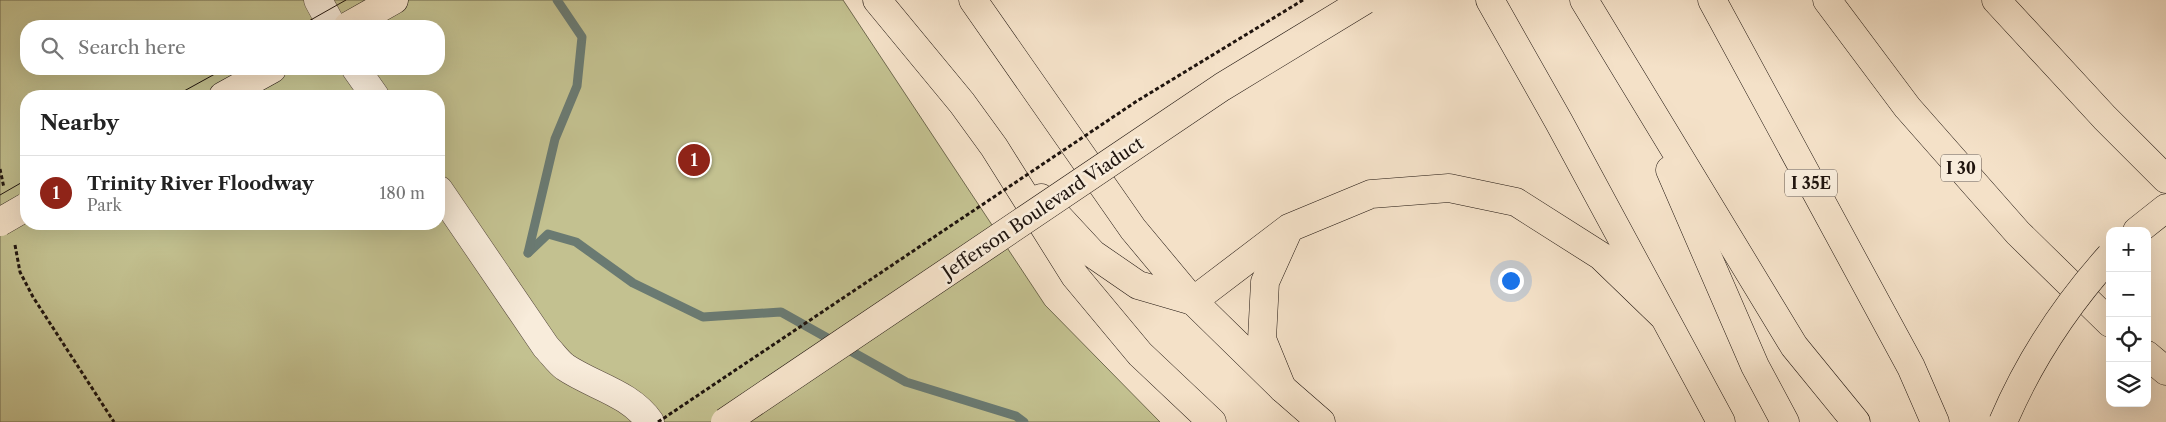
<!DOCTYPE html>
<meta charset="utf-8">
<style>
body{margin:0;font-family:"Libre Caslon Text",serif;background:#f6f6f6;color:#222}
.controls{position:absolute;right:15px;bottom:15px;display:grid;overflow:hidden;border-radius:10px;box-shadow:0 5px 20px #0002}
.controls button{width:45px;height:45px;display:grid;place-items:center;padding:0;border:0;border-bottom:1px solid #e0e0e0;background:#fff;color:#222;font:25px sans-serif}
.you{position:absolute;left:1510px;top:280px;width:18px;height:18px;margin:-12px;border:4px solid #fff;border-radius:50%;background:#1a73e8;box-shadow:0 0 0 8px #1a73e833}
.badge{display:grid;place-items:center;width:32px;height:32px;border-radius:50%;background:#8f2418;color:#fff;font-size:16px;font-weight:700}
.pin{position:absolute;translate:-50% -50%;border:2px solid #fff;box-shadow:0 1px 5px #0006}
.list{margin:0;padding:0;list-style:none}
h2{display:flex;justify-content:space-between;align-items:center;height:65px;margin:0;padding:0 20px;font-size:21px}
h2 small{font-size:16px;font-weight:400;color:#767676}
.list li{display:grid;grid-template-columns:32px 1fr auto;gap:15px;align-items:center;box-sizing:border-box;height:75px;padding:0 20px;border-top:1px solid #e0e0e0}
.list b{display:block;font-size:19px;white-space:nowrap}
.list p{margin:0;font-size:16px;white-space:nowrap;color:#767676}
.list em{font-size:16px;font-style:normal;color:#767676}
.icon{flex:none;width:28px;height:28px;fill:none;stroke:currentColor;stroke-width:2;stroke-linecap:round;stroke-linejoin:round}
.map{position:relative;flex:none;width:2166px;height:422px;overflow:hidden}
.search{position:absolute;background:#fff;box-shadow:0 5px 20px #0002;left:20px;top:20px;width:425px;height:55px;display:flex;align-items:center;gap:12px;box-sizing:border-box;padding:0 18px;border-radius:20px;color:#767676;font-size:19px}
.panel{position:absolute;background:#fff;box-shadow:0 5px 20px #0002;left:20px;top:90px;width:425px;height:140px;border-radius:20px}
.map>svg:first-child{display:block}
.green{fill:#c3c190;stroke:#716a4f;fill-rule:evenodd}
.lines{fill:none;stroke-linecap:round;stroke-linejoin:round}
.stream{stroke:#6a7a72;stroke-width:9}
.minor-casing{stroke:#54473c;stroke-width:29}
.major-casing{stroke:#1f140e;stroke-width:29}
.highway-casing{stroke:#1f140e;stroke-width:29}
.path{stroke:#1f140e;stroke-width:3;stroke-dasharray:4 2.5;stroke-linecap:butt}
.minor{stroke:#f8ecdb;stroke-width:28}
.major{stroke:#f4e1c8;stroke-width:28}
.highway{stroke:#f4e1c8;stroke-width:28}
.tram{stroke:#1f140e;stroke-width:1}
.major-bridge-casing{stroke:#1f140e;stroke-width:29;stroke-linecap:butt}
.highway-bridge-casing{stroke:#1f140e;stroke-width:29;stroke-linecap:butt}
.path-bridge{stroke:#1f140e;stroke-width:3;stroke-dasharray:4 2.5;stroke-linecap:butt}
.major-bridge{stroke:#f4e1c8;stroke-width:28}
.highway-bridge{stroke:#f4e1c8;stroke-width:28}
.labels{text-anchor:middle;stroke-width:5;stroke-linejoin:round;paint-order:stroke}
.shield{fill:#f8ecdb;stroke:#60554c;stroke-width:1}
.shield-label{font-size:16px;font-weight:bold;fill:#1f140e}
.street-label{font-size:18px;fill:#1f140e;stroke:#f8ecdb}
</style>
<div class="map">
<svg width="2166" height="422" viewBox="0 0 2166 422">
<rect width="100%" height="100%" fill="#f4e1c8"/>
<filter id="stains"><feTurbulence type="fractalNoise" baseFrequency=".004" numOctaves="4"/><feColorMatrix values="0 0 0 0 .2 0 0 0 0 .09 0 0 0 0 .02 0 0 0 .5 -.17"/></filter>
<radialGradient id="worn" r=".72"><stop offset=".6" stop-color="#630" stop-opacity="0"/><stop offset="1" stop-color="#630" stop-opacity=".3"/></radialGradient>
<path class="green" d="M0,0H843L1045,305L1160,422H0ZM26,26H439V69H26ZM26,96H439V224H26Z"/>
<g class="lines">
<g class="stream">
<path d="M528,253L548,234L576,242L633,283L703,317L781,312L906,382L1016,416L1024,422"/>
<path d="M528,253L555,139L577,86L582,37L557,0"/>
</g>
<defs>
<g id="minor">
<path d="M318,0L332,26"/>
<path d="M356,69L375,96"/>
<path d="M439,190L546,347C552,353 558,362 565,367C593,386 630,393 650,422"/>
</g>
<g id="major">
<path d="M877,0L962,103L994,147L1075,276L1140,354L1212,422"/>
<path d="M973,0L1133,229L1193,301L1282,388L1321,422"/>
<path d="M348,26L394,0"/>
<path d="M223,96L272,69"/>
<path d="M1041,198L1093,254L1138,285L1193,301"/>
</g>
<g id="highway">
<path d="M1490,0L1559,122L1721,422"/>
<path d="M1584,0L1794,346L1856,422"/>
<path d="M1712,0L1911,367L1935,422"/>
<path d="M1827,0L1907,107L2018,233L2110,323"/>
<path d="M1996,0L2105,118L2166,179"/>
<path d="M1670,170L1755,366L1785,422"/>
<path d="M2137,231L2166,208"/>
<path d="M1193,301L1289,228L1371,194L1449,188L1516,202L1601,256L1662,315"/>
<path d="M2147,355L2166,371"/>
<path d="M1282,388L1262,339L1265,282L1288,231"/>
</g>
</defs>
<use href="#minor" class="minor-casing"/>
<use href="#major" class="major-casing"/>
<use href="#highway" class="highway-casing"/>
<g class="path">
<path d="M0,169L4,188"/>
<path d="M15,245L20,272L33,297L114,422"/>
</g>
<use href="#minor" class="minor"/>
<use href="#major" class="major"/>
<use href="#highway" class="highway"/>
<g class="tram">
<path d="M300,26L346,0"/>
<path d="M175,96L224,69"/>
<path d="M0,195L26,180"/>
</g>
<defs>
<g id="major-bridge">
<path d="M0,222L26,207"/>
<path d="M725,422L1222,87L1365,0"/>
</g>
<path id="highway-bridge" d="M2003,422C2029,361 2066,305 2110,256"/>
</defs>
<use href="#major-bridge" class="major-bridge-casing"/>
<use href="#highway-bridge" class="highway-bridge-casing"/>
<path class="path-bridge" d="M658,422L1137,101L1303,0"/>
<use href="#major-bridge" class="major-bridge"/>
<use href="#highway-bridge" class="highway-bridge"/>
</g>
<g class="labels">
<g class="shield">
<rect x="1941" y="154.5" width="40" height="27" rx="4"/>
<rect x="1785" y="169.5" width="52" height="27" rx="4"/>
</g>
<g class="shield-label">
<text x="1961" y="174">I 30</text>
<text x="1811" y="189">I 35E</text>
</g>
<g class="street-label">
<text transform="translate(1043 208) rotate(-34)" y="6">Jefferson Boulevard Viaduct</text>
</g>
</g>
<rect width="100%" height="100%" filter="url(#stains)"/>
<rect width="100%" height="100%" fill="url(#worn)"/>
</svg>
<div class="controls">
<button>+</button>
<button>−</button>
<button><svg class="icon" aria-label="locate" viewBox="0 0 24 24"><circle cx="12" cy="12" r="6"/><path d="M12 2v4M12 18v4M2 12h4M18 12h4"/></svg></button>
<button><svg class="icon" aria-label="layers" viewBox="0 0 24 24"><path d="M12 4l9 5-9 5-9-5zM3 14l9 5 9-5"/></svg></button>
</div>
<div class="you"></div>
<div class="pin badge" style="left:694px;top:160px">1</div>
<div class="search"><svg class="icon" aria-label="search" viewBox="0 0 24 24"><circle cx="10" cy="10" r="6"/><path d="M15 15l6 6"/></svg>Search here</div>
<section class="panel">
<h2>Nearby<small></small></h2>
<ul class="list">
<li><span class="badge">1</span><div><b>Trinity River Floodway</b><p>Park</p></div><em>180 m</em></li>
</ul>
</section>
</div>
